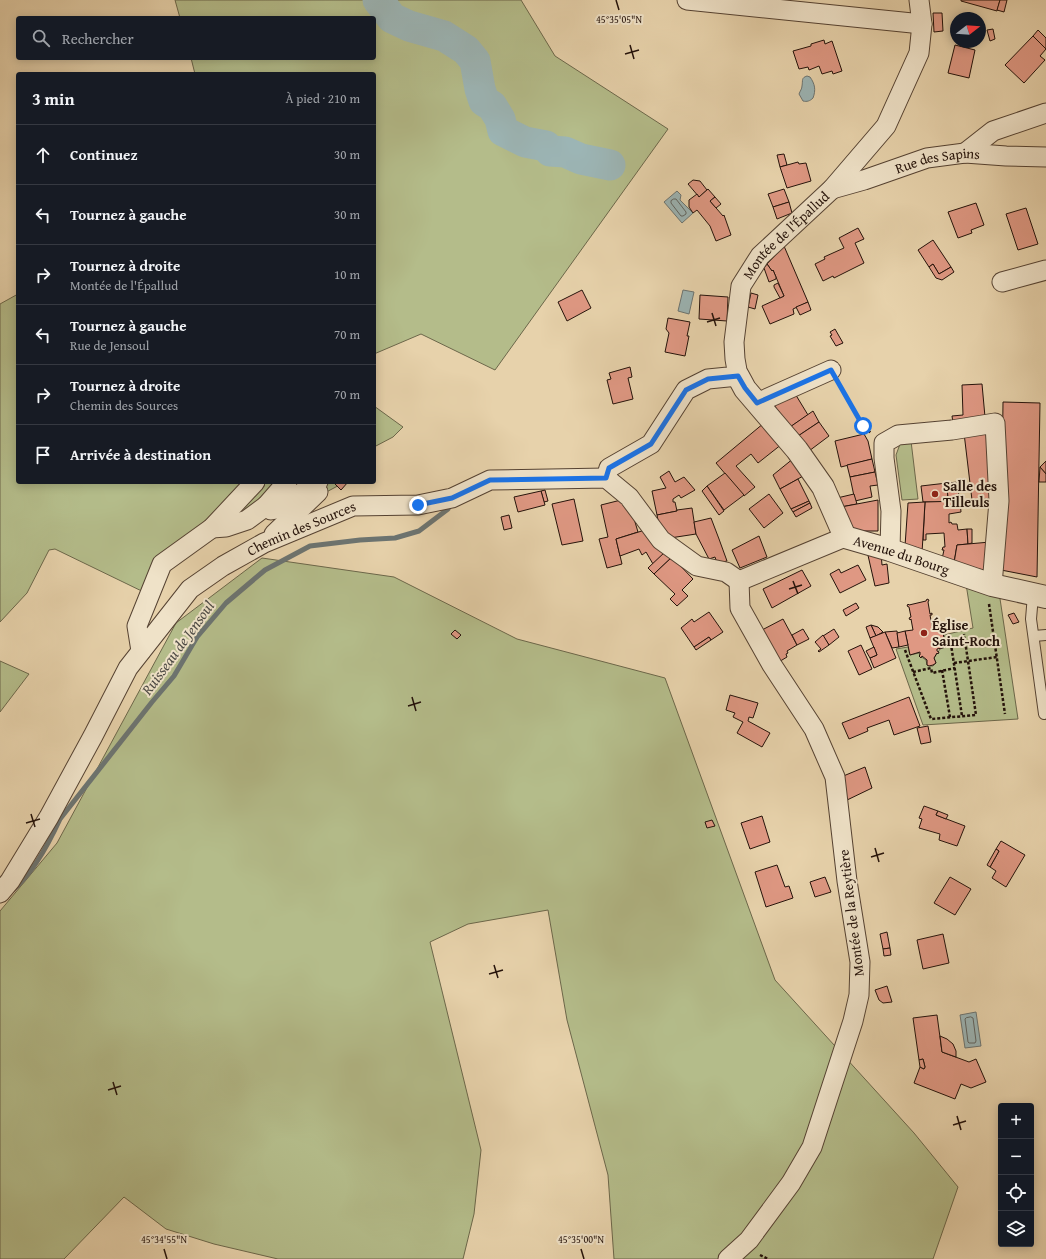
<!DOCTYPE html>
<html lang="fr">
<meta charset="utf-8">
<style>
body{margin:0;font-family:"Gentium Book Plus",serif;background:#242831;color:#f1f3f6}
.controls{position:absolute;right:12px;bottom:12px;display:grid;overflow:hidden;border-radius:4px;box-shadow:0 2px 10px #0003}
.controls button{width:36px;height:36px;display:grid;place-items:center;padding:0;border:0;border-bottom:1px solid #363941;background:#171b24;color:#f1f3f6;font:20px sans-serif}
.compass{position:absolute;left:950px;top:12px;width:36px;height:36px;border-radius:50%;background:#171b24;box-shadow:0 2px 10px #0003;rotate:73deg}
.stop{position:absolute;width:12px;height:12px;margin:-9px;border:3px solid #1a73e8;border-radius:50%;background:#fff}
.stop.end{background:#1a73e8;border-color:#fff;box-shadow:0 1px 4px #0008}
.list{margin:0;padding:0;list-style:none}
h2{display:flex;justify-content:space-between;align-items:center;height:52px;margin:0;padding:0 16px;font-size:17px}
h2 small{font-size:13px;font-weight:400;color:#9ea1a6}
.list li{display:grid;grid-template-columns:26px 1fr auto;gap:12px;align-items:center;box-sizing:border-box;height:60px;padding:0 16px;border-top:1px solid #363941}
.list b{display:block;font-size:15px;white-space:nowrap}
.list p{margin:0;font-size:13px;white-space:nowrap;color:#9ea1a6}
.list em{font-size:13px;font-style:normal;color:#9ea1a6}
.icon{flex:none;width:22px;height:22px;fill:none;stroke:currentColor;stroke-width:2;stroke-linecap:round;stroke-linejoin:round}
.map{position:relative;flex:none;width:1046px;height:1259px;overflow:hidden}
.search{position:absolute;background:#171b24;box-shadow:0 2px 10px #0003;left:16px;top:16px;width:360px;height:44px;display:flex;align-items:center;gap:10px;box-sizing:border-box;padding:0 14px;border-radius:4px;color:#9ea1a6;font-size:15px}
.panel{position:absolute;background:#171b24;box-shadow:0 2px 10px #0003;left:16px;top:72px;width:360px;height:412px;border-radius:4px}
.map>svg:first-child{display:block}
.green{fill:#b4bc8a;stroke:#6c674a}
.water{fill:#9cb5b5;stroke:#6c7471}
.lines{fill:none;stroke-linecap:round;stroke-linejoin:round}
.shore{stroke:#606460;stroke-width:1}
.stream{stroke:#6c7471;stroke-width:5}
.river{stroke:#9cb5b5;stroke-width:31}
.building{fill:#df9883;stroke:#24120a}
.service-casing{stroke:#554232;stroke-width:12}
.minor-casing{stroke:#554232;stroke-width:21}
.tertiary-casing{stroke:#554232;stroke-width:24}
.path{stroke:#24120a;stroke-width:2.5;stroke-dasharray:3 2;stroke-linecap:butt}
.service{stroke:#efe2c8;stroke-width:10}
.minor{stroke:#efe2c8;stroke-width:19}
.tertiary{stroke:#efe2c8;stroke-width:22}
.route{stroke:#1a73e8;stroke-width:5}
.ticks{fill:none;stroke:#24120a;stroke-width:1.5}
.poi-dot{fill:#8f2418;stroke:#efe2c8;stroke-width:1.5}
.labels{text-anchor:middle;stroke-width:4;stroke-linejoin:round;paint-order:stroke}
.street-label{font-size:14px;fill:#24120a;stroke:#efe2c8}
.poi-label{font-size:14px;font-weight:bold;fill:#24120a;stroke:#efe2c8;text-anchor:start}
.water-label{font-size:15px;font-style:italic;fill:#4e4b46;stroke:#efe2c8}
.ticks-label{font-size:10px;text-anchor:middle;fill:#24120a;stroke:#efe2c8;stroke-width:4;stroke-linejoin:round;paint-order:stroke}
</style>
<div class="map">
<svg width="1046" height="1259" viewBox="0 0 1046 1259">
<rect width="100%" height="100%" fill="#e7d2ab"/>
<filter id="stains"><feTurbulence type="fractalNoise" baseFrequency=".005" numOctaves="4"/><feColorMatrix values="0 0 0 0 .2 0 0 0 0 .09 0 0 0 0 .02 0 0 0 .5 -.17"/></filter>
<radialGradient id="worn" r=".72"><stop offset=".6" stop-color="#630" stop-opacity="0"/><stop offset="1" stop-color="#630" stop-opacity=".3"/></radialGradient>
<g class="green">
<path d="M175,0H521L555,56L668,129L495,370L421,334L374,354V74H195L191,58H374V18H180Z"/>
<path d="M18,294V482H345L319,496L210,538L173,562L154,597L55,549L49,550L27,593L0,622V304Z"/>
<path d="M374,406L403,427L393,437L374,447Z"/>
<path d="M911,441L918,499L902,500L896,455L900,444Z"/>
<path d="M262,558L394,577L517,639L665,678L775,980L914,1133L958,1187L933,1259H614L608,1175L567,1020L548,910L468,924L430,942L481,1150L474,1214L463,1259H278L214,1244L166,1229L124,1197L64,1259H0V911L57,843L176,623Z"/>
<path d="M966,584L999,592L1018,719L923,725L896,649L908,647L910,655L919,653L920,656L926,660L927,665L930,666H933L936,663L934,658L940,649L946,647L944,635L973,628Z"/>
<path d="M0,661L29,674L0,712Z"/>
</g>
<g class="water">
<path d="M807,76L810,77C815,84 816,90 813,98C810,101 807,102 803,101L799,94C800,91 802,89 802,86C803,80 801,78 807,76Z"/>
<path d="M677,191L681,195L680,200L693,213L682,223L664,202Z"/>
<path d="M683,290L694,292L689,314L678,311Z"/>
<path d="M976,1012L981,1046L965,1048L960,1015Z"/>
</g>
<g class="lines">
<g class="shore">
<path d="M674,199H676L686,212V214L683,216H681L671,203V201Z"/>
<path d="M971,1017L973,1018L976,1041L975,1043H969L968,1042L965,1019L966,1018Z"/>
</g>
<path class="stream" d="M13,890C33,873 49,843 60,819L152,702L174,676L197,637L226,603L265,570L310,546L360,540L395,538L419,531L448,509"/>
<path class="river" d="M378,0L392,18L409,26L444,36L466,50L475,61L480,89L484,101L492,106L500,119L503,131L525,142L546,146L550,151L565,152L581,159L610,165"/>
</g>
<g class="building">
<path d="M961,0H1000L997,11L961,1Z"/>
<path d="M1000,0H1007L1004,12L997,10Z"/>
<path d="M933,13H942L943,31L934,32Z"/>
<path d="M993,29L995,39L990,41L987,30Z"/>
<path d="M1038,30L1046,38V49L1033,36Z"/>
<path d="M1033,36L1046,49L1040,56L1045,60L1024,83L1005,65Z"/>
<path d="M824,40L825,44L832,41L842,71L833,74L832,71L822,74L819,66L809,70L808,67L799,69L793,51L811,46V44Z"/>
<path d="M955,45L975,50L969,78L948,73Z"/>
<path d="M784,154L787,165L780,167L777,155Z"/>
<path d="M798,162L799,164L806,163L811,181L787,188L780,167Z"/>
<path d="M693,180L700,181L707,190L699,197L688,184Z"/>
<path d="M708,189L715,197L710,201L723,216L724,215L731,235L716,241L710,226L697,210L693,213L689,207V200L697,194L699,197Z"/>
<path d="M784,189L789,202L773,207L768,194Z"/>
<path d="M715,197L721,204L716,208L710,201Z"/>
<path d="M789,202L792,213L777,219L773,207Z"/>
<path d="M976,203L984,225L971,230L972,233L958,238L948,212Z"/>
<path d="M1026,208L1038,244L1018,250L1006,214Z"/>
<path d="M858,228L864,239L855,243L864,263L834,278L833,276L823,281L815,264L825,259L824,257L844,248L839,238Z"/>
<path d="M933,240L951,267L939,274L933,264L929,267L918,250Z"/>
<path d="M784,246L808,302L793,309L794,314L770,324L762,306L784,296L773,270L772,271L767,264Z"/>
<path d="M767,264L772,271L773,270L776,277V279L769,282L764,268Z"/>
<path d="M933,264L939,274L951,267L954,272L942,280L936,278L929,267Z"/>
<path d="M778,283L784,296L780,298L774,287V285Z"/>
<path d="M582,290L591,308L567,321L558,302Z"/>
<path d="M751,293L758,295L755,309L748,307Z"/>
<path d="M700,295L728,297L727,321L699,319Z"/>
<path d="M808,302L811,310L800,315L796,307Z"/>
<path d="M668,318L690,322L687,336H689L685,356L665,352L669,333L666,329Z"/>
<path d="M835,329L843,343L836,346L830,336L832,335L830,332Z"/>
<path d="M630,367L632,377L628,378L633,399L613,404L607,380L611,379L609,373Z"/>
<path d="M982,384L985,417L953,423L952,416L963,415L962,385Z"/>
<path d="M794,392L808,415L790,427L774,405Z"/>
<path d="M1003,402L1040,403L1037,577L1001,570Z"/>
<path d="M813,411L819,422L798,436L790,427Z"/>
<path d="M819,422L829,436L809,451L798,436Z"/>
<path d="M764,423L782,444L758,463L751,454L736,466L755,487L744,496L716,463Z"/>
<path d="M988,431L993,498L972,500L964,433Z"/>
<path d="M864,434L868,441L872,459L841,467L835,441Z"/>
<path d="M794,458L805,475L780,489L773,475Z"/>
<path d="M872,459L875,472L850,477L847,465Z"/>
<path d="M1046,461V474L1040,467Z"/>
<path d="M1040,467L1046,474V482H1039Z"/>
<path d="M669,471L675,482L684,477L695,490L681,498L679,495L673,499V502H675L677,511L657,515L652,491L666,488L660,477Z"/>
<path d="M875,472L878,485L870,486L872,497L855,501L850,477Z"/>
<path d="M725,473L744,495L724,510L707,486Z"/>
<path d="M798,479L809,501L791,509L780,489Z"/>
<path d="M333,482H348L341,490Z"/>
<path d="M958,482L959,501L948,502L947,483Z"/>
<path d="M947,483L948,502H923L921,486Z"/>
<path d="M707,486L724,511L719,515L702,491Z"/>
<path d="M545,490L548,501L544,502L541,491Z"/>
<path d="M541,491L545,505L518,512L514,497Z"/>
<path d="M769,494L783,513L764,528L749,509Z"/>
<path d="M854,494L857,504L841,507L837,498Z"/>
<path d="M574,499L583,541L562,545L552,504Z"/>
<path d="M621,500L632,512L638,532L616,539L622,564L607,568L599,539L608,537L601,505Z"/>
<path d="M878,500V531H855L841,507Z"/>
<path d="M809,501L810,503L793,512L791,509Z"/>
<path d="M960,501L961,512L949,514V523L951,522L952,524H957L958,530L967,529L968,544L957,545L954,563L942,559L944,550H942L943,547H945L944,533L926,534V540H923L925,502Z"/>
<path d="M925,502L922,553L905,546L908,503Z"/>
<path d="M810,503L812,508L796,517L793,512Z"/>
<path d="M692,508L696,534L670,538L659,525L657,515L677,511V510Z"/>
<path d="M509,515L512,528L504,530L501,517Z"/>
<path d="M711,518L719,539L727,561L718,563H717L715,557L709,559L696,534L694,522Z"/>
<path d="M967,529H972V543L968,544Z"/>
<path d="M645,530L656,547L664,554L653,564L646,552L642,555L639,549L620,556L616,539Z"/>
<path d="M759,536L767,557L740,568L732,550Z"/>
<path d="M990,542L987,570L968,568L954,563L957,545Z"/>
<path d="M666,551L672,557L654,574L648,568Z"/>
<path d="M867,551L881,553L882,565L887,564L889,583L875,586Z"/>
<path d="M672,557L693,579L682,590L688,596L677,606L670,599L675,594L654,574Z"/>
<path d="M858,565L866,580L840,593L830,574L839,569L841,573Z"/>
<path d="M802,570L811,586L772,608L763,589Z"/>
<path d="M927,599L929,600L928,602L930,614L932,613V615H930L932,626L941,624L946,647L937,649V651L939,652L938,654L937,653L934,658L936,663L933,665L929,666L927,665V660L922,656L921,658L919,656L920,655V652L910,655L905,631L913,630L911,619L910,620L909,618L911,617L909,607L907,606L908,604L909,605L926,601Z"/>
<path d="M856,603L859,608L846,616L843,610Z"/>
<path d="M709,612L723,632L711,640L709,637L694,647L681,628L692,619L694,622Z"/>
<path d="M1014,613L1019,622L1013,624L1008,615Z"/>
<path d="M783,619L797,645L787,651L788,653L786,654L787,657L777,663L762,630Z"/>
<path d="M871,625L878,627L883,632L876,636Z"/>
<path d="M871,625L876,636L870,638L866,627Z"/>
<path d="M803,629L809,639L797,645L792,635Z"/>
<path d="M834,629L839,637L829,645L823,636Z"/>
<path d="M455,630L461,635L457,639L451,634Z"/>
<path d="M897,631L899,647L892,648L885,632Z"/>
<path d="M905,631L908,645L899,647L897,633Z"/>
<path d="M885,632L896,658L874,668L870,658L877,655L870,638Z"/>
<path d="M823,635L829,645L819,652L818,651L821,649L815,642Z"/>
<path d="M709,637L711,640L696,650L694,647Z"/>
<path d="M861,645L872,669L859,675L848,651Z"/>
<path d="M874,647L877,655L870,658L866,651Z"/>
<path d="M730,695L758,703L753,718L749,717L748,721L770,733L762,747L737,733L743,722L733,717L735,713L726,710Z"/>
<path d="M909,697L920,726L894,735L889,720L867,728L868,731L849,739L842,723Z"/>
<path d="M928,726L931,742L921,744L917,728Z"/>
<path d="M865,767L872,788L845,801L841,777Z"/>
<path d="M924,806L938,811L936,815L965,826L957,846L939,840L940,834L919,828L922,819L919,818Z"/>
<path d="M938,811L948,815L946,819L936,815Z"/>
<path d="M762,816L770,842L750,849L741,823Z"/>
<path d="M712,820L715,826L707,828L705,822Z"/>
<path d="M1001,841L1025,855L1006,887L992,878L996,871L990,867L999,851L996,849Z"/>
<path d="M996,849L999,851L990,867L987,865Z"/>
<path d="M777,865L785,887L789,886L793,898L766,907L755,872Z"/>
<path d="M825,877L831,892L815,897L810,882Z"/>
<path d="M950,877L971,889L955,915L934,903Z"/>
<path d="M887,932L890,948L883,949L880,934Z"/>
<path d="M943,934L949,963L923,969L917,940Z"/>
<path d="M890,948L891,955L884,956L883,949Z"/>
<path d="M887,986L892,1002L883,1003L879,1000L875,990Z"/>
<path d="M937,1015L942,1052L969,1062L976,1059L986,1082L971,1088L961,1084L955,1099L914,1083L920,1067L924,1069L925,1067L923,1059L919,1060L913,1018Z"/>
<path d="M940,1036L947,1039L953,1044L956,1051V1057L942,1052Z"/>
<path d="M923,1059L925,1067L924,1069L920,1067L919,1060Z"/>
</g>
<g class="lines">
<defs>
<g id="service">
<path d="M1033,595L1031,619L1044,714"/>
<path d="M1034,636L1046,635"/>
</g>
<g id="minor">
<path d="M687,0L922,24"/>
<path d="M965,153L993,131L1046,113"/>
<path id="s1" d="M832,189L864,180L927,158L965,153L1006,156L1046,157"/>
<path d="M1002,282L1046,270"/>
<path d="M757,403L831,370"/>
<path id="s2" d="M606,478L609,468L651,444L686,390L708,379L738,376L735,359L734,342L741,286L760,256L832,189L886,126L919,53L922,24L919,0"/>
<path d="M287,482L266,506L271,510L277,509L318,482"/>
<path d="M212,528L226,527L247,520L266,506"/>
<path d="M274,534L318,492"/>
<path d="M890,550L891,511L884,458V443L898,435L952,430L995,423L999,501L992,585"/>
<path d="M739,581L845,537"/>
<path d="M141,651L137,626L162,564L212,528L255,482"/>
<path id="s3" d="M0,893L10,881L49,817L93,736L128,668L190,589L223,566L264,543L353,506L418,505L452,498L490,480L606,478L629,497L661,540L697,566L726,572L739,581"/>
<path d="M728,1259L749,1240L791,1183L812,1147L853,1021L859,995L860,962L847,881L835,777L814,729L772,665L740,608L739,581"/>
</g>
<g id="tertiary">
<path id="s4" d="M738,376L745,389L797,450L823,487L845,537L890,550L992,585L1046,597"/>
</g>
</defs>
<use href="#service" class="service-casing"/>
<use href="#minor" class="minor-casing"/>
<use href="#tertiary" class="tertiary-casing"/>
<g class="path">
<path d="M839,384L863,426L871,433"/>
<path d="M989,604L1005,714"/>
<path d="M950,638L962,716"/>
<path d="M905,650L931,719L976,715L964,634"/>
<path d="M954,663L997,657"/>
<path d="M942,670L950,717"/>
<path d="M913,672L931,668L932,673L955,668"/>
<path d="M760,1255L768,1259"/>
</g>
<use href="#service" class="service"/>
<use href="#minor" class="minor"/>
<use href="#tertiary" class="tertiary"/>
</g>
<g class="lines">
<path class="route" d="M418,505L452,498L490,480L606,478L609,468L651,444L686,390L708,379L738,376L745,388L757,403L831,370L863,426"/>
</g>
<path class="ticks" d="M616,0L619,10M630,45L634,59M625,54L639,50M712,313L716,326M707,322L720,318M793,581L798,594M789,589L802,585M412,697L416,711M408,706L421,702M31,814L35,827M26,823L40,819M875,848L879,862M871,857L884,853M494,965L498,978M489,974L503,970M113,1082L117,1095M108,1090L121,1086M957,1116L961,1130M953,1125L966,1121M164,1249L167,1259M581,1249L584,1259"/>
<g class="poi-dot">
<circle cx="935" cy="494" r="4"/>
<circle cx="924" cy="633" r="4"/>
</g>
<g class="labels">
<g class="street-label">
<text dy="5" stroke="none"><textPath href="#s1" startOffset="110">Rue des Sapins</textPath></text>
<text dy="5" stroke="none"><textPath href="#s2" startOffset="337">Montée de l'Épallud</textPath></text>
<text dy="5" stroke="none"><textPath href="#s3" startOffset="487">Chemin des Sources</textPath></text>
<text dy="5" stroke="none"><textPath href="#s4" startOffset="254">Avenue du Bourg</textPath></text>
<text transform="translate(851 913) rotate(-97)" y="5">Montée de la Reytière</text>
</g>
<g class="poi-label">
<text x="943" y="491">Salle des<tspan x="943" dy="16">Tilleuls</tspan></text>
<text x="932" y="630">Église<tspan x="932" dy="16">Saint-Roch</tspan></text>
</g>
<g class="water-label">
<text transform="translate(178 648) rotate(-54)" y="5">Ruisseau de Jensoul</text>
</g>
</g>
<g class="ticks-label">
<text x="619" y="23">45°35'05"N</text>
<text x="164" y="1243">45°34'55"N</text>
<text x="581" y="1243">45°35'00"N</text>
</g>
<rect width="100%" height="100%" filter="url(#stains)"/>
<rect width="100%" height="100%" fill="url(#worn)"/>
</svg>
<div class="controls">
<button>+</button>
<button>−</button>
<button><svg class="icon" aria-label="locate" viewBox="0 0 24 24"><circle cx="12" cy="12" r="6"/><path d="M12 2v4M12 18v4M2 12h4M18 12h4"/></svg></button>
<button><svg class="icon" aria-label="layers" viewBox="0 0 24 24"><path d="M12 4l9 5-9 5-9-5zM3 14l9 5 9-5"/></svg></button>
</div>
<svg class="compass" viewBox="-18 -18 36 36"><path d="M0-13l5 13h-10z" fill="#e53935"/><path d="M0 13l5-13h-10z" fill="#9ea1a6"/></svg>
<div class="stop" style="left:863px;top:426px"></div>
<div class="stop end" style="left:418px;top:505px"></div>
<div class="search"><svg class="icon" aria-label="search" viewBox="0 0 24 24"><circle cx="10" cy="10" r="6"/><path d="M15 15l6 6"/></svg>Rechercher</div>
<section class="panel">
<h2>3 min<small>À pied · 210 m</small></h2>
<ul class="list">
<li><svg class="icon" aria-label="ahead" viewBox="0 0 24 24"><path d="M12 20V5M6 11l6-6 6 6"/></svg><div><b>Continuez</b></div><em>30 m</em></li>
<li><svg class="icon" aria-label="left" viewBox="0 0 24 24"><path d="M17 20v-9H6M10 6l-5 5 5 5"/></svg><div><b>Tournez à gauche</b></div><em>30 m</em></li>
<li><svg class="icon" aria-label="right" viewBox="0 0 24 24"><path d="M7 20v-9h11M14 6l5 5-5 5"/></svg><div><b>Tournez à droite</b><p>Montée de l'Épallud</p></div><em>10 m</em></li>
<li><svg class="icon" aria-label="left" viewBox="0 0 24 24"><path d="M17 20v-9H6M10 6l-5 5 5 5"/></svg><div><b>Tournez à gauche</b><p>Rue de Jensoul</p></div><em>70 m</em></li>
<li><svg class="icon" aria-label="right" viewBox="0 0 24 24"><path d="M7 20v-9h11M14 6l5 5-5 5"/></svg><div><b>Tournez à droite</b><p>Chemin des Sources</p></div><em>70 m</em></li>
<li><svg class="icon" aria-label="arrive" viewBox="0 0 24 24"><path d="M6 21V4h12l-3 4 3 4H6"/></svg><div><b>Arrivée à destination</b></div></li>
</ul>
</section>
</div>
